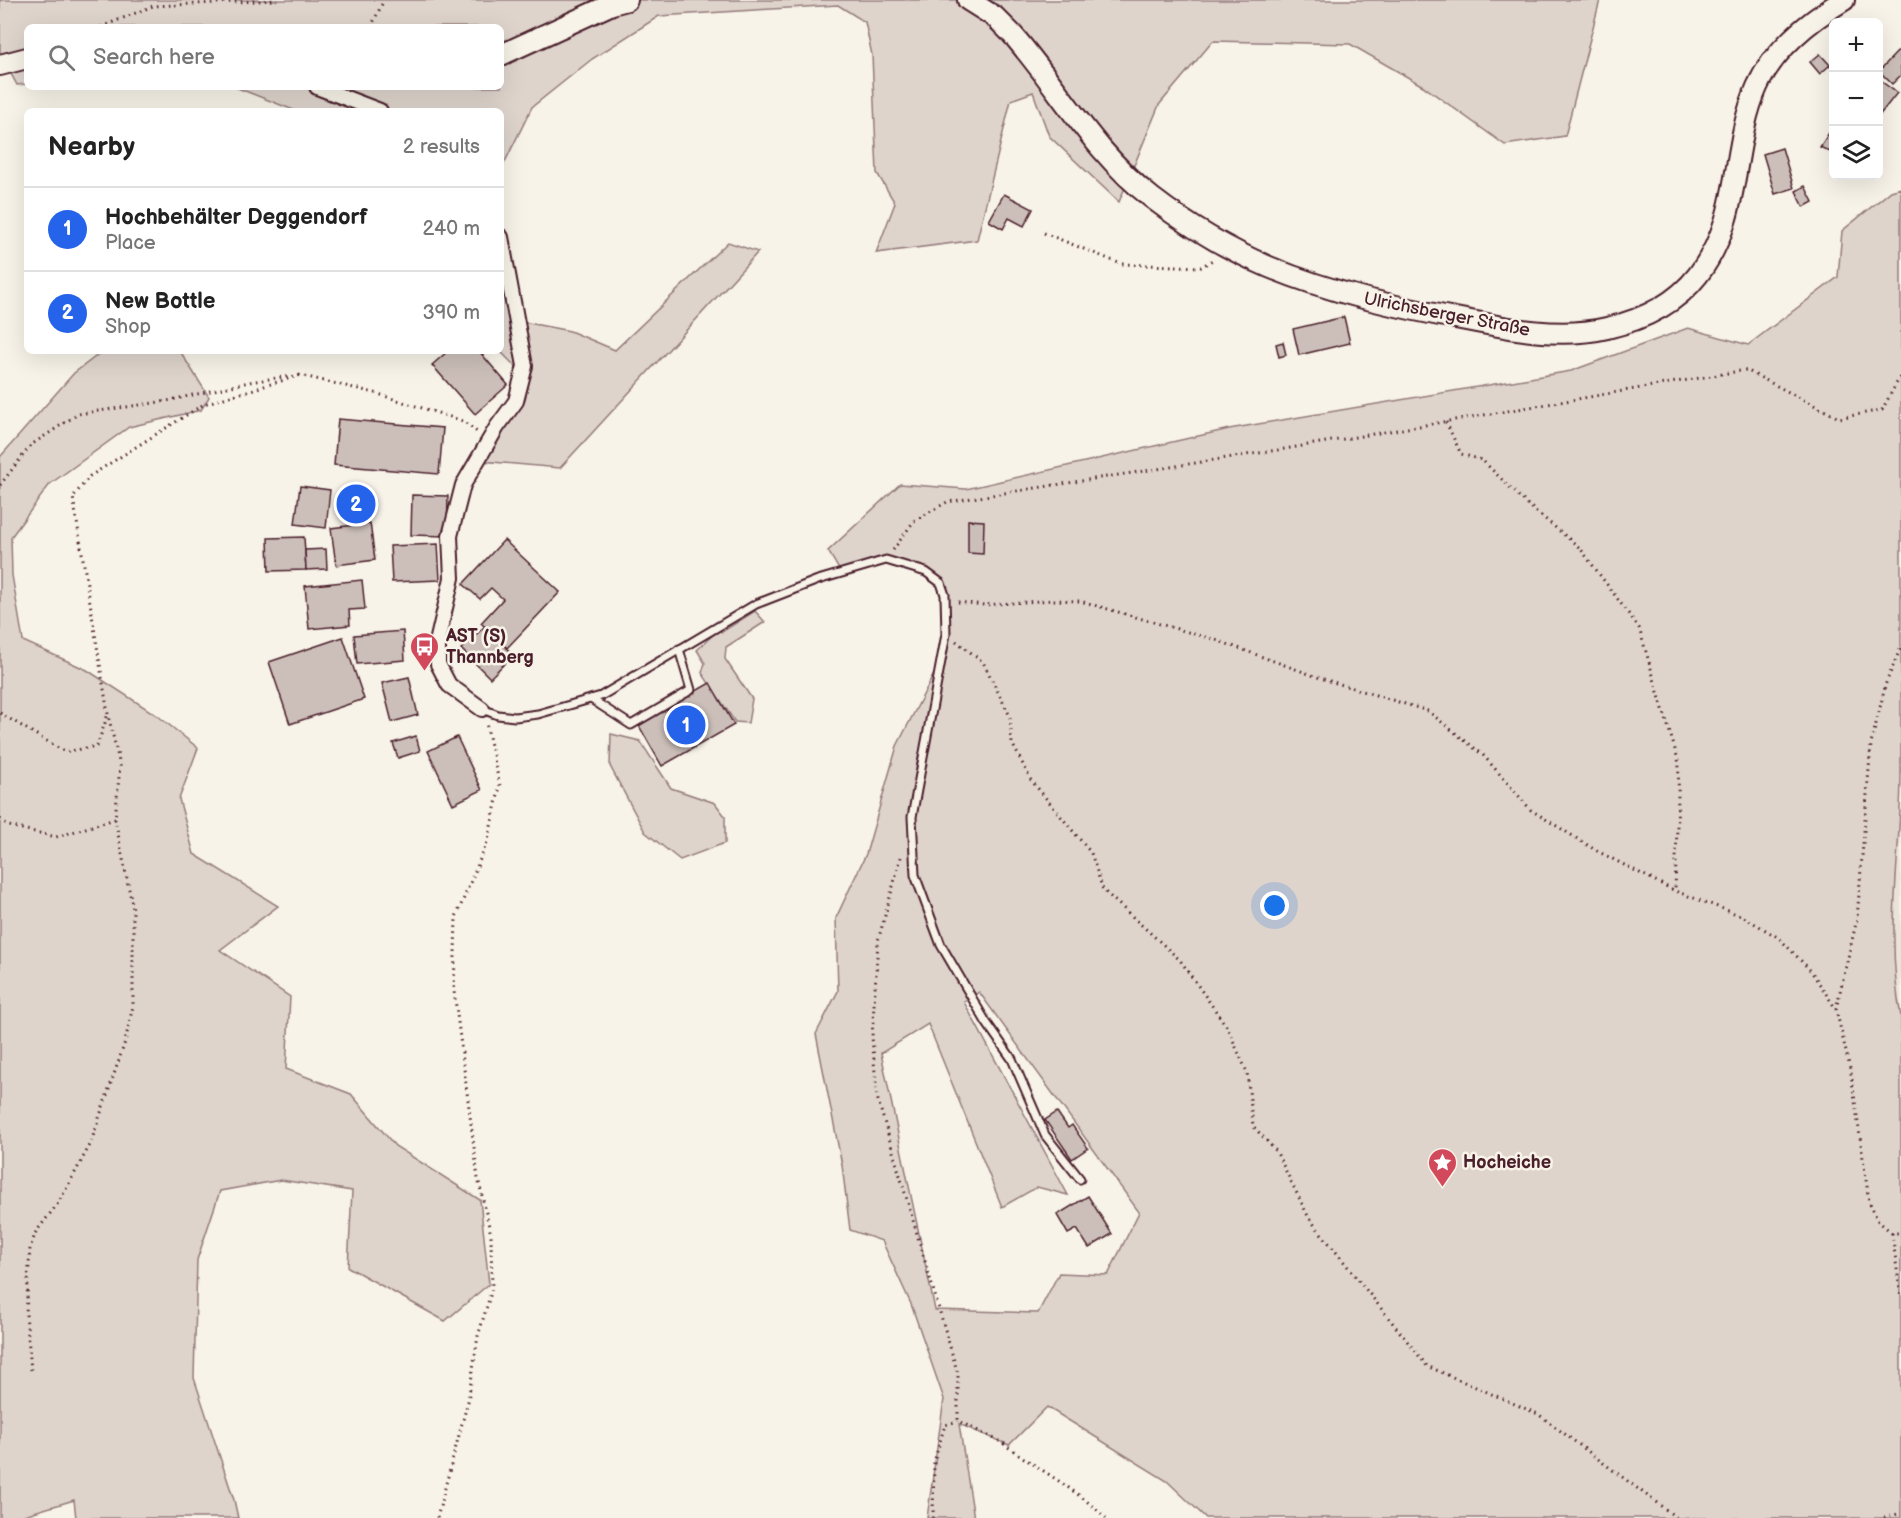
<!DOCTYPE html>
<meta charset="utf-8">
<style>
body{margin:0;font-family:"Balsamiq Sans",sans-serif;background:#f6f6f6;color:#222}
.controls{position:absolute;right:18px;top:18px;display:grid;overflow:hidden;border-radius:9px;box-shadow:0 6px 24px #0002}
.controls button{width:54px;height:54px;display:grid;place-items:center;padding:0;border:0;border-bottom:2px solid #e0e0e0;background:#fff;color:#222;font:30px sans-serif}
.you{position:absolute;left:1275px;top:906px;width:21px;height:21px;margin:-15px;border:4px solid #fff;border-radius:50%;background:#1a73e8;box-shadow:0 0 0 9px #1a73e833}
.badge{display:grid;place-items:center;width:39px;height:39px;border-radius:50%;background:#2563eb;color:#fff;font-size:20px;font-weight:700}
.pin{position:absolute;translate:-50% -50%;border:3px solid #fff;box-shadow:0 2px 6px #0006}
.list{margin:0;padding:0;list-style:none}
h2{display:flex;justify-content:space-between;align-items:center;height:78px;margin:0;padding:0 24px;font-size:26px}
h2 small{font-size:20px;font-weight:400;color:#767676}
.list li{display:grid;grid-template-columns:39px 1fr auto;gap:18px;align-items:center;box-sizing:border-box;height:84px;padding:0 24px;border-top:2px solid #e0e0e0}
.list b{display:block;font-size:22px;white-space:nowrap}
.list p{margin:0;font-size:20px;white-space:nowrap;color:#767676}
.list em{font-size:20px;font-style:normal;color:#767676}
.icon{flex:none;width:33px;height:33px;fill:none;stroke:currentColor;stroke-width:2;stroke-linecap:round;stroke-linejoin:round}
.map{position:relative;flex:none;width:1901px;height:1518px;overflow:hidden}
.search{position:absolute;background:#fff;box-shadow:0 6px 24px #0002;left:24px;top:24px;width:480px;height:66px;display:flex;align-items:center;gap:15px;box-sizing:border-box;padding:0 21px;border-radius:9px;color:#767676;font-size:22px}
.panel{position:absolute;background:#fff;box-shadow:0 6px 24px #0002;left:24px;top:108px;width:480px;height:246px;border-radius:9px}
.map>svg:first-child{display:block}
.built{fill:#eae3da}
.green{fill:#ded4cc;stroke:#947a7c;stroke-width:1.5;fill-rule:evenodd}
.building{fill:#ccbfb9;stroke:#4a1f2b;stroke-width:1.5}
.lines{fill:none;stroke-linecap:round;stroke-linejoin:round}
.lane-casing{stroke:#4a1f2b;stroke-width:11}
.street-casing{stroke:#4a1f2b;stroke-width:18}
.secondary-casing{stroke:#4a1f2b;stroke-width:24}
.path{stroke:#4a1f2b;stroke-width:3;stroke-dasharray:1.5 4.5;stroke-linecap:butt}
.lane{stroke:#f7f3e8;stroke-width:7}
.street{stroke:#f7f3e8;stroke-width:14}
.secondary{stroke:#f7f3e8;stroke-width:20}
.labels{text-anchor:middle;stroke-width:5;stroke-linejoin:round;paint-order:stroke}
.street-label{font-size:18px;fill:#4a1f2b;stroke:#f7f3e8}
.poi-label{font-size:18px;font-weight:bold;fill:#4a1f2b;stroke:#f7f3e8;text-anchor:start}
</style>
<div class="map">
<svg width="1901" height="1518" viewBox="0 0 1901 1518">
<rect width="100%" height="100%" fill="#f7f3e8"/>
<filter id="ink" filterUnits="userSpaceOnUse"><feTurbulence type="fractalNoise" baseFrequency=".0167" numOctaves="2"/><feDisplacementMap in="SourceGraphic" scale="12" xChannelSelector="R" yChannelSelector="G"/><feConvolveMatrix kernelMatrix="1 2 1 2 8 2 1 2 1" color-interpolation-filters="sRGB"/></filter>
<g filter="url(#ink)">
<path class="built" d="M1901,804V1017L1897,998L1893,912Z"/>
<g class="green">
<path d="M0,0H1600L1565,136L1505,145L1423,86L1350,44L1213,41L1159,105L1119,202L1049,136L1033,92L1011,100L977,240L876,253L895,203L877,173L872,55L865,22L838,5L659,16L592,59L532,107L501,170V111H296L235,87H501V27H27V84L17,85L0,53Z"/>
<path d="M1901,188C1901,383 1901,578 1901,773C1901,854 1885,936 1901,1017V1518H1206L1167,1481L1047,1407L1009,1445L959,1424L974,1518H927L944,1399L911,1304L882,1241L850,1230L842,1165L816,1034L838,991L836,918L866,854L897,746L939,664L948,616L940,585L926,572L886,561L841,573L828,551L900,484L966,489L1229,429L1571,371L1688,328L1748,345L1838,277L1842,231L1891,191ZM979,992L1139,1212L1108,1275L1059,1273L1038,1313L935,1310L881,1053L928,1024L1002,1207L1037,1187L1068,1195L964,1002Z"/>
<path d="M501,233L513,320L570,331L615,350L728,242L758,252L560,468L482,461L514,395L516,367L500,351Z"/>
<path d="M103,351H180L209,397L201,410L129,427L50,484L11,537L12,575L23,641L87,670L158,716L198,748L179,799L194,854L278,906L220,950L290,997L286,1069L351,1094L395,1146L480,1200L489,1284L445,1321L348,1267L352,1191L281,1180L220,1191L197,1260L194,1378L234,1500L238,1518H76L74,1500L14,1518H0V457L74,373Z"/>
<path d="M755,611L765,622L726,647L725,659L752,699L748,723L735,722L702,673L705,663L697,650L718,630L722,632Z"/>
<path d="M611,734L640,741L671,788L715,803L725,816V843L680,860L645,832L610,766Z"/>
</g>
<g class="building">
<path d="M1900,49L1901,75L1892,84L1879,71Z"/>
<path d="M1820,54L1830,65L1820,74L1810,62Z"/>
<path d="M1878,79L1897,93L1878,117Z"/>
<path d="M1834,125V154L1820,147Z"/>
<path d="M1782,148L1794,188L1775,194L1763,154Z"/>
<path d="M1805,186L1813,202L1804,207L1796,191Z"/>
<path d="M1004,194L1033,209L1024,226L1009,218L1003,229L989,221Z"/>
<path d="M1344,317L1350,343L1299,355L1293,329Z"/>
<path d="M1283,342L1286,355L1279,357L1276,344Z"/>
<path d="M448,351H479L508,385L475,414L432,365Z"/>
<path d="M338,419L443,428L439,474L334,465Z"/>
<path d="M300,486L330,490L326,528L295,524Z"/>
<path d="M412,495L448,496L447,536L411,535Z"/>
<path d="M968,520L984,521L983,554L968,553Z"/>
<path d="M370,523L375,560L336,565L331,528Z"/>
<path d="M304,537L306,570L269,571L268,538Z"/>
<path d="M504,540L560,592L507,648L481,623L503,599L491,588L480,599L463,584Z"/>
<path d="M438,544L440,580L392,582L390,546Z"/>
<path d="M326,549L327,569L306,570L305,550Z"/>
<path d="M362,580L365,609L349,610L350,625L309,629L305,586Z"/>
<path d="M485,626L513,655L490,678L461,649Z"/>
<path d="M403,631L405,660L357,664L354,635Z"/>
<path d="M343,637L364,699L290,724L269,662Z"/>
<path d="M409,677L418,715L392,722L382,683Z"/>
<path d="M710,683L734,725L662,766L638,724Z"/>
<path d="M416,736L420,751L398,758L393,743Z"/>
<path d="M457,737L482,790L453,804L428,751Z"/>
<path d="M1057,1112L1068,1128L1072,1125L1088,1148L1072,1159L1045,1120Z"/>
<path d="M1088,1196L1112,1234L1089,1248L1077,1229L1068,1234L1057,1215Z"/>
</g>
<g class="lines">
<defs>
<g id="lane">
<path d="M591,699L631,725L691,690L679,649"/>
<path d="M482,709L498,715L515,717L538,714L601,696L756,604L818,580L886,560L926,572L941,583L945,595L946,634L912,817L915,875L941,945L986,1022L1012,1059L1045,1135L1080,1179"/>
</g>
<g id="street">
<path d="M317,87L380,111"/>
<path d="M482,709L449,685L438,664V638L452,578L450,536L463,485L497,427L516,401L525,366L501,237"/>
</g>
<g id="secondary">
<path d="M968,0L995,17L1012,34C1059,88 1094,153 1152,198C1187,225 1227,249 1269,267C1332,293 1399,308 1466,320C1511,329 1561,339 1607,328C1642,320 1675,305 1698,275C1743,216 1730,149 1757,87C1774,49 1809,21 1844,0"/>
<path d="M501,55L612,4L627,0"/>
<path d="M0,65L27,58"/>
</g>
</defs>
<use href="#lane" class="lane-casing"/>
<use href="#street" class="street-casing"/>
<use href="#secondary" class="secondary-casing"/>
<g class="path">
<path d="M101,27L153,6L277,0"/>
<path d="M371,27L384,0"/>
<path d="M1044,233L1121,264L1201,267L1214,259"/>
<path d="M299,375L375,393L463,421L477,432"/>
<path d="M1446,422L1461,454L1482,460L1527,504L1580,548L1639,628L1679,763L1675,891"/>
<path d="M0,485L31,445L78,414L167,401L249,382L290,376"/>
<path d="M893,550L914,521L947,502L1297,447L1746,370L1839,418L1882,410L1901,375"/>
<path d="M958,602L984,605L1053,600L1080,601L1219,641L1320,678L1428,711L1483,755L1531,810L1597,851L1675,891L1742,916L1779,938L1811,971L1836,1009L1851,1073L1869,1201L1878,1221L1892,1233H1901"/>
<path d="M956,641L983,662L1010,716L1012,743L1031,780L1091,853L1103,890L1180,960L1227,1027L1247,1072L1253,1126L1276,1151L1309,1218L1427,1366L1538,1414L1677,1518"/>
<path d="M0,713L65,752L97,746L108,714"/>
<path d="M0,819L9,826L56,837L115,819L120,766L108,714L73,497L90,476L204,404L301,375"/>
<path d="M901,857L878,941L872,1037L877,1097L958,1374V1421L1007,1445L1004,1444C1038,1469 1076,1489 1106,1518"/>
<path d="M1836,1009L1857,919L1871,744L1886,683L1901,647"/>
<path d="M1892,1233L1901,1298"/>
<path d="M31,1370L26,1314L30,1248L36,1232L59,1202L90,1145L125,1042L133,1006V909L115,819"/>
<path d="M437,1518L468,1401L478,1336L492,1289L491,1235L478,1178L454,991L456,917L488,840L500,786L486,723"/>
<path d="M933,1518L934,1462L945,1425L958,1421"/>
<path d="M1884,1518L1901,1513"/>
</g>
<use href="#lane" class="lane"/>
<use href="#street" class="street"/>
<use href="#secondary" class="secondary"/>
</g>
</g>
<defs>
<symbol id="bus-pin" viewBox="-11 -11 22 30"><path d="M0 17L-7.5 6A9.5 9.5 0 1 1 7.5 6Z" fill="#d1495b" stroke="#f7f3e8"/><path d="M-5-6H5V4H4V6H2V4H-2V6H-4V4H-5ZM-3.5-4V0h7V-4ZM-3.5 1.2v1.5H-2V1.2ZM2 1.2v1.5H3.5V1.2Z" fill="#fff"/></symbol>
<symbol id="sight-pin" viewBox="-11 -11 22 30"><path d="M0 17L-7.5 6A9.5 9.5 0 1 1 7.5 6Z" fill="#d1495b" stroke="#f7f3e8"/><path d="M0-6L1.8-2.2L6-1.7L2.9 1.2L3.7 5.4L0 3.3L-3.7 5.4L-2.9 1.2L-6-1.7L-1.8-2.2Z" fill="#fff"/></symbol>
</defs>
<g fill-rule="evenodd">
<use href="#bus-pin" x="408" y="630" width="33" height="45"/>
<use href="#sight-pin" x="1426" y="1146" width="33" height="45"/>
</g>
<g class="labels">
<g class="street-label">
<text transform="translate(1447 314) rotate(11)" y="6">Ulrichsberger Straße</text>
</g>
<g class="poi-label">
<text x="446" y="642">AST (S)<tspan x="446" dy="21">Thannberg</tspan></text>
<text x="1463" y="1168">Hocheiche</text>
</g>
</g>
</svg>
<div class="controls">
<button>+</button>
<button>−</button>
<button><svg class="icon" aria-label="layers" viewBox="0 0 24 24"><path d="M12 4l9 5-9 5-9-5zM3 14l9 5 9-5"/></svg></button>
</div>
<div class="you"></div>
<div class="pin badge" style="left:686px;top:725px">1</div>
<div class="pin badge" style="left:356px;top:504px">2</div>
<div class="search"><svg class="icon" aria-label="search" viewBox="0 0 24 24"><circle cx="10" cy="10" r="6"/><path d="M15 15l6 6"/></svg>Search here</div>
<section class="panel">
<h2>Nearby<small>2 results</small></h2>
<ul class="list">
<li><span class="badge">1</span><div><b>Hochbehälter Deggendorf</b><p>Place</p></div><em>240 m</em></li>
<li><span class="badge">2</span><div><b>New Bottle</b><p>Shop</p></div><em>390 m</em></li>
</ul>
</section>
</div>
